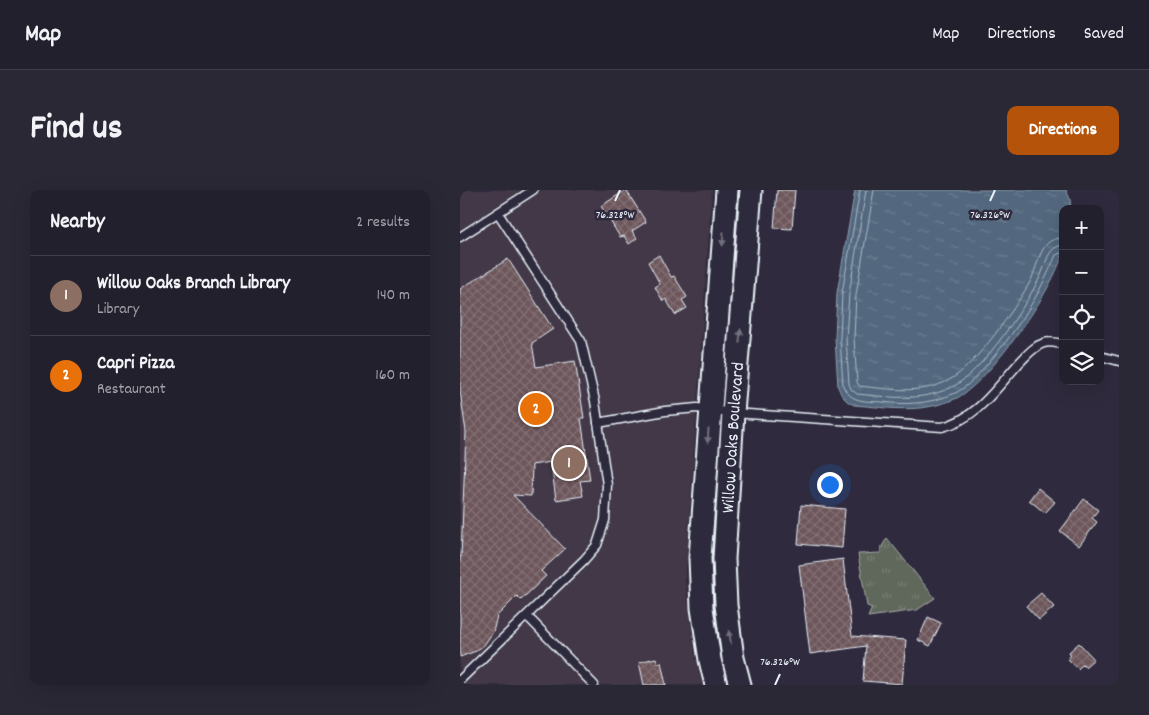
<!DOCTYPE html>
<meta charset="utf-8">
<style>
body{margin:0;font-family:Dekko,sans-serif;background:#2b2836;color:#f1f3f6}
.controls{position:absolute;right:15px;top:15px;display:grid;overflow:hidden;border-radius:10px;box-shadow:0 5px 20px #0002}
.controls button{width:45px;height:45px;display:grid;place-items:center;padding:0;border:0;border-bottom:1px solid #403e4a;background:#23202e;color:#f1f3f6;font:25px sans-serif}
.you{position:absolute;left:369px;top:294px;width:18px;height:18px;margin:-12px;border:4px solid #fff;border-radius:50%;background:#1a73e8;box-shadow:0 0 0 8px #1a73e833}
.badge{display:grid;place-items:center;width:32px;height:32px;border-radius:50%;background:#b45309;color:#fff;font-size:16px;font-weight:700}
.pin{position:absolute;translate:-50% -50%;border:2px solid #fff;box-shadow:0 1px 5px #0006}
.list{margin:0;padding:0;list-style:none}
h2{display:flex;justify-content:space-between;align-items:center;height:65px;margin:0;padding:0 20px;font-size:21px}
h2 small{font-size:16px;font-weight:400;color:#a3a3aa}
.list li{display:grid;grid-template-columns:32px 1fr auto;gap:15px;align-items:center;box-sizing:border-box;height:80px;padding:0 20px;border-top:1px solid #403e4a}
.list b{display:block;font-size:19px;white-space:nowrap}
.list p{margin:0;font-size:16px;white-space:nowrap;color:#a3a3aa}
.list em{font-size:16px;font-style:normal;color:#a3a3aa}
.icon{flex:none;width:28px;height:28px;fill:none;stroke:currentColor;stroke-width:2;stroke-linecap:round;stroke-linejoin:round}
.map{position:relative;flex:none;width:659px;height:495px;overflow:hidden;border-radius:10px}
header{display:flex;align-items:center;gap:30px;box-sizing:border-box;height:70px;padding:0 25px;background:#23202e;border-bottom:1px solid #403e4a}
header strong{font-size:24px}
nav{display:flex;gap:28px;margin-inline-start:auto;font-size:18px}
.intro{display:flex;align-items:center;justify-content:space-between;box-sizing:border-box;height:120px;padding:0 30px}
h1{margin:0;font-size:35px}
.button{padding:12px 22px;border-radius:10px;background:#b45309;color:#fff;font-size:18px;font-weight:700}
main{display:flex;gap:30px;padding:0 30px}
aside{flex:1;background:#23202e;border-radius:10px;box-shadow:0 5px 20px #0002}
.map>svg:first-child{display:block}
.built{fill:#423846}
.park{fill:url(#park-tufts);stroke:#a4acaa}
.water{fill:url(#water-ripples);stroke:#8f9faf}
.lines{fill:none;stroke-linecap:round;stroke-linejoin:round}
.shore{stroke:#acbac7;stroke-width:1}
.building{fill:url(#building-cross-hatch);stroke:#e8f1f8}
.lane-casing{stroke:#e8f1f8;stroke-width:11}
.secondary-casing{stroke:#e8f1f8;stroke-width:25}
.lane{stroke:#2f2a3d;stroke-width:8}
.secondary{stroke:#2f2a3d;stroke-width:21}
.oneway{fill:#70707e}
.ticks{fill:none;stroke:#e8f1f8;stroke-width:2}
.labels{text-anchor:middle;stroke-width:5;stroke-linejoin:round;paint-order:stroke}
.street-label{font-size:18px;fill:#e8f1f8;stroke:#2f2a3d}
.ticks-label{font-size:12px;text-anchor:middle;fill:#e8f1f8;stroke:#2f2a3d;stroke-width:5;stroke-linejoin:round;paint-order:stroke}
</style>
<header>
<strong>Map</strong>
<nav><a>Map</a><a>Directions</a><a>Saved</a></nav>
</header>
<div class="intro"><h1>Find us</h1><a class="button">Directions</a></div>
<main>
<aside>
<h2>Nearby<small>2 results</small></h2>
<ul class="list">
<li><span class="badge" style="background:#8d6e63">1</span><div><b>Willow Oaks Branch Library</b><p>Library</p></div><em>140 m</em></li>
<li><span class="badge" style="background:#e8710a">2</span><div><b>Capri Pizza</b><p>Restaurant</p></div><em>160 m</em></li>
</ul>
</aside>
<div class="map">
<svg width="659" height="495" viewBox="0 0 659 495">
<defs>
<pattern id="park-tufts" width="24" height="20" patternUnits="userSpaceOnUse" patternTransform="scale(1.25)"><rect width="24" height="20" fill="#61685b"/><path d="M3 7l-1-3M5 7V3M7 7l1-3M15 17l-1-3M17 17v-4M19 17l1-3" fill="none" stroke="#787e73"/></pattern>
<pattern id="water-ripples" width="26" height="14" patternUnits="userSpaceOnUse" patternTransform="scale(1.25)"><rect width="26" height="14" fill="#53687e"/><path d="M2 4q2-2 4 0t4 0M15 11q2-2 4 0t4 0" fill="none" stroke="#6c7e91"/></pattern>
<pattern id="building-cross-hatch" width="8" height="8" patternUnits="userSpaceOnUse" patternTransform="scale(1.25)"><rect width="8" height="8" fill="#6d575b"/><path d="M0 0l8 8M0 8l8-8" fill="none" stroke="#827073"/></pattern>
</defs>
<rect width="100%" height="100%" fill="#2f2a3d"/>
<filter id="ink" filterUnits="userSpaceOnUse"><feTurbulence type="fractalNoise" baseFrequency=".02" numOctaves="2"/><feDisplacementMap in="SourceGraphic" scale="10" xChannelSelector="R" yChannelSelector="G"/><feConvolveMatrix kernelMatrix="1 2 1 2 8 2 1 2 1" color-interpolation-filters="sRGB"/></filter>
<g filter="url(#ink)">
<path class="built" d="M0,0H252L225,390L235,464L242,495H0Z"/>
<path class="park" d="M427,348L475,408L457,420L408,427L412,418L407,416L398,364L421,363V358Z"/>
<path class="water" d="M395,0H606L610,9L611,19H603C603,32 605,47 603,61C597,96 527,195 495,209C458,224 432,218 394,215L387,211L382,206L378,197L375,148L377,103Z"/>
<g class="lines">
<g class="shore">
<path d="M400,0L382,103L380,148L383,196C391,213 406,211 422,212C447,215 469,214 493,204C508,198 519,183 530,171C560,136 578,107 596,65L603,62"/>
<path d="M406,0L389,104L386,148L389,194L391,199L397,204C430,207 459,212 490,198C520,186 571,110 583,80C587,70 589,56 603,55"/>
<path d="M414,0L396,105L394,148L397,192L399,196C429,199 462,205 489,190C515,177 557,116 571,90C576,79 578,65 586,55C590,50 596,48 603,48"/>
</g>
</g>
<g class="building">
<path d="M166,0L186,32L172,41L177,48L169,54L164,46L160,47L141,16Z"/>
<path d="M317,0H335L332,39L314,38Z"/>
<path d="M199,65L211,87L214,86L227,107L222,110L227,118L215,125L206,109L203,111L195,97L200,94L188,72Z"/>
<path d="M48,69L93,139L72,153L76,177L115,171L124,228H121L130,290L120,291L123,306L96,310L91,272L72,275L71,306L53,305L105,359L81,381L86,386L61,410L57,406L37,426L33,442L24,455L16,461L0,467V366L1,367L6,242L0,201V99Z"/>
<path d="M578,298L595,312L585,323L569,310Z"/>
<path d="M624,309L638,320L632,328L637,332L619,356L600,341Z"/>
<path d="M341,315L385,319L382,358L338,354Z"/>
<path d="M383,369L392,446L446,450L442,494L403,491L406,456L350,464L339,375Z"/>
<path d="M581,403L594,417L579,430L566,416Z"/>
<path d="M468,427L481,433L470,456L458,450Z"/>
<path d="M619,453L634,469L625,477L623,474L618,479L608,469L611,465L609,462Z"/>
<path d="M196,468L198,473L201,472L206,495H184L179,472Z"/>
</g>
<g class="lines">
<defs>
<g id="lane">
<path d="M0,47L73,0"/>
<path d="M640,166L659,171"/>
<path d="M138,233L205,221L237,218L273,223L482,237C517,229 537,197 560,172C567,165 574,156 584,153C590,151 596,153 603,154"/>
<path d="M67,426L134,495"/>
<path d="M0,490L124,370L137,355L145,330L147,295L135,211L121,151L38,23"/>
</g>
<g id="secondary">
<path d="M256,495L250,470L242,418L240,368L267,0"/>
<path id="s1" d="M280,495L273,468L266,415L264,369L273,223L291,0"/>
</g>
</defs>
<use href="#lane" class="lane-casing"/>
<use href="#secondary" class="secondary-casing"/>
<use href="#lane" class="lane"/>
<use href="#secondary" class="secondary"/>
</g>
<defs><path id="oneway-solid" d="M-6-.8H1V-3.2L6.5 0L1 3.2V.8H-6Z" transform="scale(1.25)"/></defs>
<g class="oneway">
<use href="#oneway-solid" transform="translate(263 49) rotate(94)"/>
<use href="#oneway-solid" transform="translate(280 146) rotate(-85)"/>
<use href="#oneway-solid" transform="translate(248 246) rotate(94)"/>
<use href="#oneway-solid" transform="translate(270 447) rotate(-98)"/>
</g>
</g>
<path class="ticks" d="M155,11L160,0M530,11L535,0M315,495L320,484"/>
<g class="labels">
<g class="street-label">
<text dy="6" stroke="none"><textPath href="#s1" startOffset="249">Willow Oaks Boulevard</textPath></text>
</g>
</g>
<g class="ticks-label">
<text x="155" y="28">76.328°W</text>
<text x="530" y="28">76.326°W</text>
<text x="320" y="475">76.326°W</text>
</g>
</svg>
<div class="controls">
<button>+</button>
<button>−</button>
<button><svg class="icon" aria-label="locate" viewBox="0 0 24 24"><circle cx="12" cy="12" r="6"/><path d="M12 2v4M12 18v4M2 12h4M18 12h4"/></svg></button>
<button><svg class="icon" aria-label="layers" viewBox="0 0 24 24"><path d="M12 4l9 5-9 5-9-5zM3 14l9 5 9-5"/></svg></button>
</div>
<div class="you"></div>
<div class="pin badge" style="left:109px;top:273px;background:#8d6e63">1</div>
<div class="pin badge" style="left:76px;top:219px;background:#e8710a">2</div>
</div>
</main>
